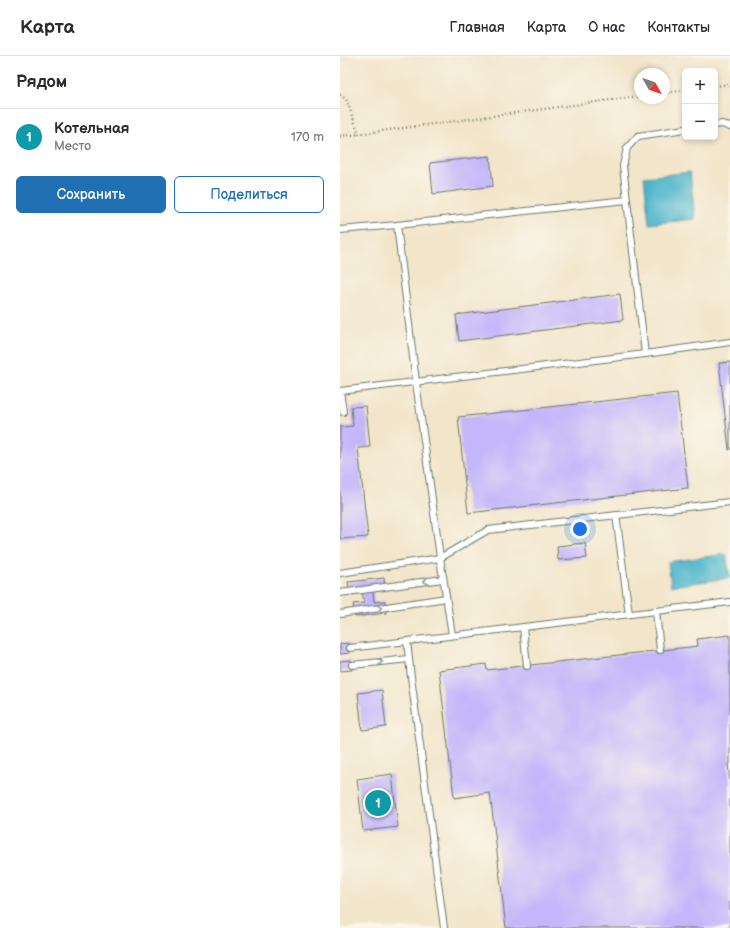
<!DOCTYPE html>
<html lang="ru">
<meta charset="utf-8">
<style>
body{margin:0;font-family:"Balsamiq Sans",sans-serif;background:#f7f7f7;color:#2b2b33}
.controls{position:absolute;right:12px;top:12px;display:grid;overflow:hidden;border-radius:6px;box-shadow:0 2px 6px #0003}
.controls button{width:36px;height:36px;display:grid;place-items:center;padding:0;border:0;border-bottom:1px solid #e1e1e2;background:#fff;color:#2b2b33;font:20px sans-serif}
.compass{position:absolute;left:294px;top:12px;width:36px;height:36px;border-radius:50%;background:#fff;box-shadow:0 2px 6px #0003;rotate:130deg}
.you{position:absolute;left:240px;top:473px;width:14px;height:14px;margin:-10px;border:3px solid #fff;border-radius:50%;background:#1a73e8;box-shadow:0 0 0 6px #1a73e833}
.badge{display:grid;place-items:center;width:26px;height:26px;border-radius:50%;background:#1f6fb2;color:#fff;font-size:13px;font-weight:700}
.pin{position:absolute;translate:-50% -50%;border:2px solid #fff;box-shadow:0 1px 4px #0006}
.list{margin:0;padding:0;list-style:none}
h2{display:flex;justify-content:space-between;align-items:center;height:52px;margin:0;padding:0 16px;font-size:17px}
h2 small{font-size:13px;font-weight:400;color:#7c7c81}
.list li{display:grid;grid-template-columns:26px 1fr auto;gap:12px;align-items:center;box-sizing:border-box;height:56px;padding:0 16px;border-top:1px solid #e1e1e2}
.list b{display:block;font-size:15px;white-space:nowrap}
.list p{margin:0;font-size:13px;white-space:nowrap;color:#7c7c81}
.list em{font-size:13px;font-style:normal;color:#7c7c81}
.actions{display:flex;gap:8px;padding:12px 16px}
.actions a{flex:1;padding:9px 0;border:1px solid #1f6fb2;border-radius:6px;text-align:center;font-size:14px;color:#1f6fb2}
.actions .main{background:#1f6fb2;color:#fff}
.map{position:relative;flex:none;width:390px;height:872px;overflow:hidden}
header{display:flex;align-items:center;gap:24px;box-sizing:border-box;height:56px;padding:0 20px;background:#fff;border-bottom:1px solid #e1e1e2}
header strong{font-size:19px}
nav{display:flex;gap:22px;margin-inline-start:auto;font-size:14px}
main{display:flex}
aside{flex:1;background:#fff}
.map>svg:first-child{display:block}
.water{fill:#4eb6cc;stroke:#367a80}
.building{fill:#c4b6fa}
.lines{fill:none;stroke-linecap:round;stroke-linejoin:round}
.service-casing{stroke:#697868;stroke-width:8}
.path{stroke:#697868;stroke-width:2.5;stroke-dasharray:1 3;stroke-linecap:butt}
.service{stroke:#fff;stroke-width:6}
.oneway{stroke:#8f9e9a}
</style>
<header>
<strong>Карта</strong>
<nav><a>Главная</a><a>Карта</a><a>О нас</a><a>Контакты</a></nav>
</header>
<main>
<aside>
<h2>Рядом<small></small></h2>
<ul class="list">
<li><span class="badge" style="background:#0f9aa8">1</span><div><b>Котельная</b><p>Место</p></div><em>170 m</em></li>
</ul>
<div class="actions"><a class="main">Сохранить</a><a>Поделиться</a></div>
</aside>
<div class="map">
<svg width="390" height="872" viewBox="0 0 390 872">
<rect width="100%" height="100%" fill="#fbf7ec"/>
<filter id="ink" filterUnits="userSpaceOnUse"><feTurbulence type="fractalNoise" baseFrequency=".025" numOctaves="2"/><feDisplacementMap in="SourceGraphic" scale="8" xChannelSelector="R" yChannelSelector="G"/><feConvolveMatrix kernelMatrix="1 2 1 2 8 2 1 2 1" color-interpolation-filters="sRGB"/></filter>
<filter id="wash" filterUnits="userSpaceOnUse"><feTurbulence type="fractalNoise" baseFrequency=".012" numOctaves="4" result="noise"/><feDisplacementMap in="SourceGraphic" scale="16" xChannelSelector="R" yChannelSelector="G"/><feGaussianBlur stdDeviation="0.9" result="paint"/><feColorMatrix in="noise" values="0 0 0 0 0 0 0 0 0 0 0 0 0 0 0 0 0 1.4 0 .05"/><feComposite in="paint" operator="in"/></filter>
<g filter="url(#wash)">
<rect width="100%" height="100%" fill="#f2e5ca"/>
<g class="water">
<path d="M350,116L355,163L309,168L304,121Z"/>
<path d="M386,498L390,522L331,530L328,506Z"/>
</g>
<g id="blocks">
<g class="building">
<path d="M150,100L153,130L93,138L90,107Z"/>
<path d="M280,238L283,264L119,285L116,259Z"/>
<path d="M390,306V394H389L379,307Z"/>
<path d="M337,337L348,432L128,457L118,361Z"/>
<path d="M26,350L30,391L18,392L28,481L0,483V371L13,370L11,351Z"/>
<path d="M245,487L247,502L218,504L217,490Z"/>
<path d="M44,522L45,533L33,535L34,546L45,545L46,557L15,561L13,548L24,547L22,535L10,537L8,526Z"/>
<path d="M390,579V708H388L390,725V872H166L150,737L114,742L99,614L146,608L147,614L358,590L357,583Z"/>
<path d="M9,587L10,597L0,598V588Z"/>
<path d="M11,604L12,614L0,615V605Z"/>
<path d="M42,634L46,671L22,674L18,637Z"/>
<path d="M52,718L58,771L23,775L17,723Z"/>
</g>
</g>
</g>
<g filter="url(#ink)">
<use href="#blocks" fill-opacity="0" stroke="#697868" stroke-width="1"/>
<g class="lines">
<defs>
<g id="service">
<path d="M375,69L382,68L390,71"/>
<path d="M345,73L298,80L287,92L283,110L305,298L390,286"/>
<path d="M0,174L57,169"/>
<path d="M3,356L0,335L305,298"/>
<path d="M276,459L289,558"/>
<path d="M100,505V502L148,474L390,446"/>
<path d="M0,517L100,502"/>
<path d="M103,520L112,579"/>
<path d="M0,537L103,523L76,326L57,169L286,144"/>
<path d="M316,555L320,594"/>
<path d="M0,558L106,542"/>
<path d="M183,571L187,610"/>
<path d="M67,585L71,621L104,872"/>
<path d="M10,592L390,546"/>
<path d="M12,609L69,603"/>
</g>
</defs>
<use href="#service" class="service-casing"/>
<g class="path">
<path d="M375,30L390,28"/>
<path d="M324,37L345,34"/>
<path d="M0,39L6,43L19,78L300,40"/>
<path d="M0,80L19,78"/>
</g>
<use href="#service" class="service"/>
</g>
<defs><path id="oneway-chevron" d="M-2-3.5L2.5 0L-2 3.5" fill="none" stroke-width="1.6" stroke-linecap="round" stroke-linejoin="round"/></defs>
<g class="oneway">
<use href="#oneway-chevron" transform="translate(86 525) rotate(172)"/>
<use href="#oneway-chevron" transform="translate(39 552) rotate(-9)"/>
<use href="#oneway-chevron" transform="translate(40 606) rotate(-6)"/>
</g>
</g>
</svg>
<div class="controls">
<button>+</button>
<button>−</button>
</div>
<svg class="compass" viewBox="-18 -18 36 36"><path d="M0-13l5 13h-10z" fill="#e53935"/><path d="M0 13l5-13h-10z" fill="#7c7c81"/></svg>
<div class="you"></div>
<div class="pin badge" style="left:38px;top:747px;background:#0f9aa8">1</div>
</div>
</main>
